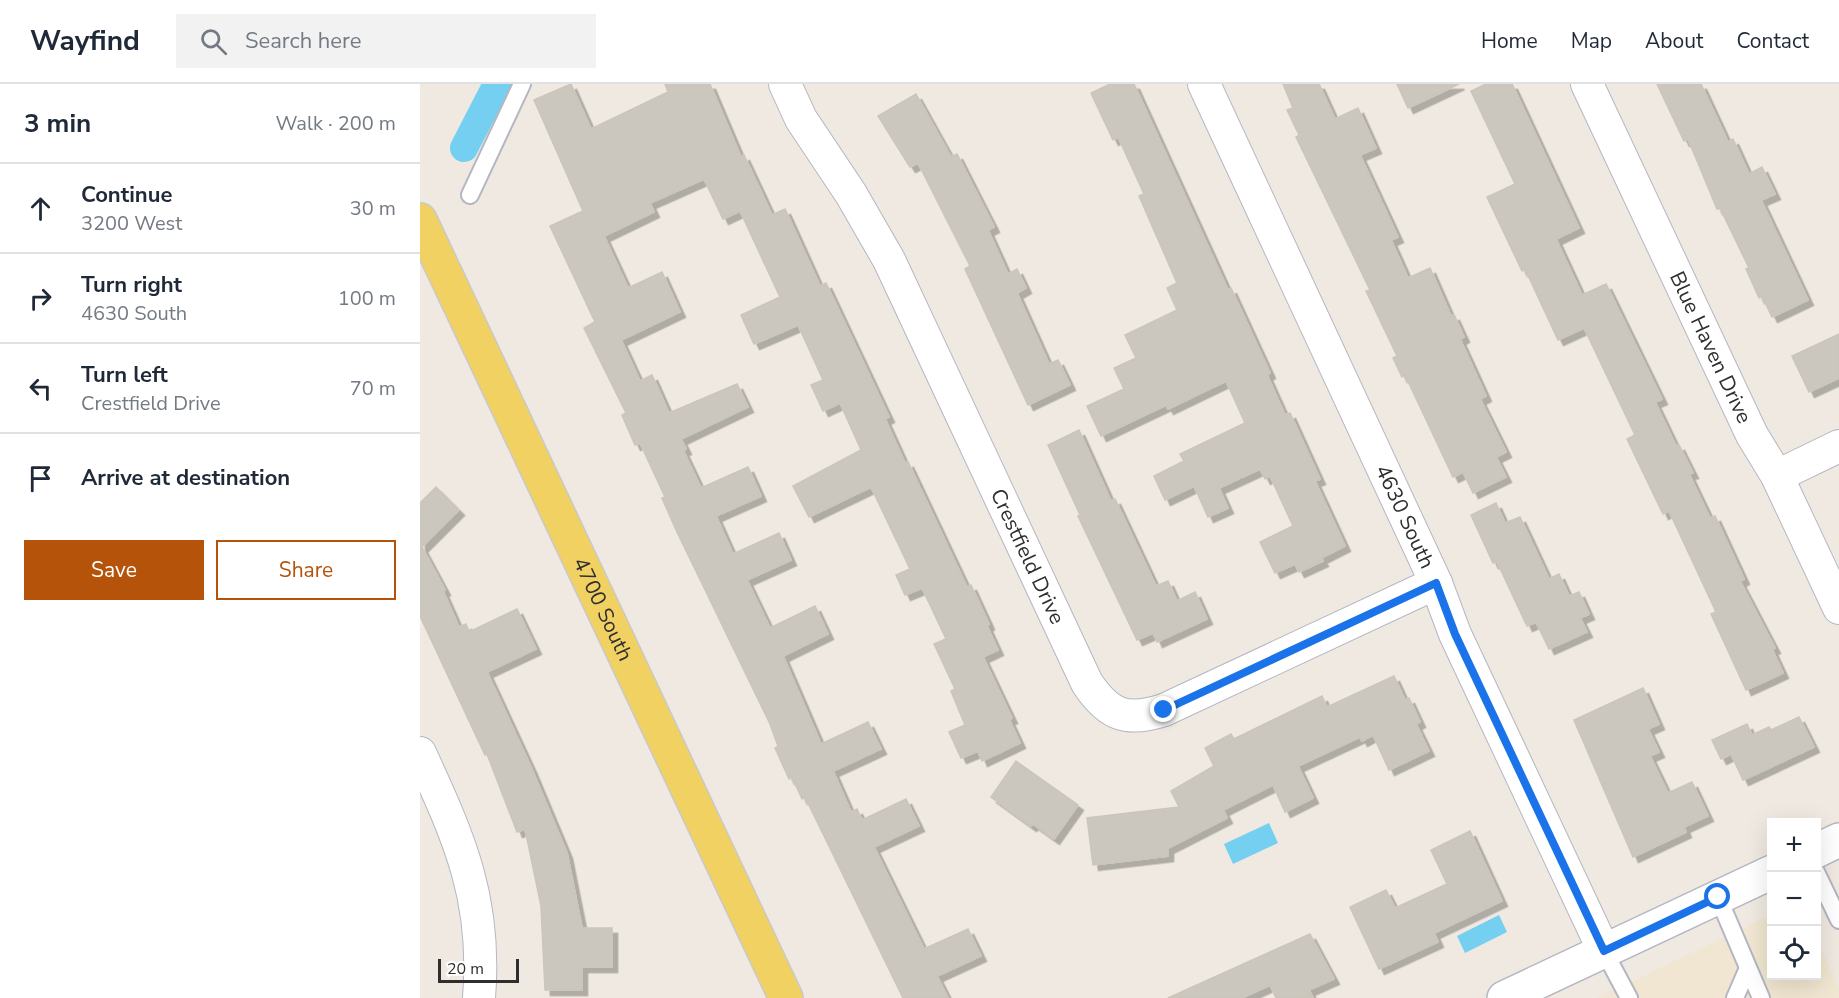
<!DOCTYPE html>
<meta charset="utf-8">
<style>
body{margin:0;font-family:"Nunito Sans",sans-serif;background:#f2f2f3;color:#1f2937}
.controls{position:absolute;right:18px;bottom:18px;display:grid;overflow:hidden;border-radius:0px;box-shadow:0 6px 24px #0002}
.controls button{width:54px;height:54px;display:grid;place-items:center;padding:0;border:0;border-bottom:2px solid #e0e1e3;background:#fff;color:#1f2937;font:30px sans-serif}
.scale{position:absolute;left:18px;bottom:15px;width:81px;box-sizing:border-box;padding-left:6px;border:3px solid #2e2e2e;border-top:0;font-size:16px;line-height:21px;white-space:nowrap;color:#2e2e2e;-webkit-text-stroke:4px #fff;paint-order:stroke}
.stop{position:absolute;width:18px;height:18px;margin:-14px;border:4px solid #1a73e8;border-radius:50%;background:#fff}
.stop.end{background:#1a73e8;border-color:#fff;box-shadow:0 2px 6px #0008}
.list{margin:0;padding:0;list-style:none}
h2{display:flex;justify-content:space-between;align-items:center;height:78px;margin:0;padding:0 24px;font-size:26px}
h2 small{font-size:20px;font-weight:400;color:#747a83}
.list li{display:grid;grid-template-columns:39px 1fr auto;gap:18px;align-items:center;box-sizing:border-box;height:90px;padding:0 24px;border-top:2px solid #e0e1e3}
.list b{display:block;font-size:22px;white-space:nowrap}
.list p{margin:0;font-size:20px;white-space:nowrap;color:#747a83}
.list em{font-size:20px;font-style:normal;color:#747a83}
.actions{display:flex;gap:12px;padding:18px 24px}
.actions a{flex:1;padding:14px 0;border:2px solid #b45309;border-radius:0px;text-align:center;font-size:21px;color:#b45309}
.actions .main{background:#b45309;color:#fff}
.icon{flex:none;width:33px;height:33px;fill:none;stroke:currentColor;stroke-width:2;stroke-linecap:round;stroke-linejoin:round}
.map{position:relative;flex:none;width:1419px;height:914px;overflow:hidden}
header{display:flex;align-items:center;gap:36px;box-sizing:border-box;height:84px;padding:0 30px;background:#fff;border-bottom:2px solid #e0e1e3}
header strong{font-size:28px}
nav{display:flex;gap:33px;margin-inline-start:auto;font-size:21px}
.search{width:420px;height:54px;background:#f2f2f3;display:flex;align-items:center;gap:15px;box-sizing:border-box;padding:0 21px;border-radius:0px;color:#747a83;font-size:22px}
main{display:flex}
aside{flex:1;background:#fff}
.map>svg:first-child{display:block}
.education{fill:#f0e6d1}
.water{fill:#75cff0}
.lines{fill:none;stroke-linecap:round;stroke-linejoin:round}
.canal{stroke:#75cff0;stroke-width:28}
.building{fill:#cbc7bf;stroke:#cbc5ba;stroke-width:1.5;filter:url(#shadow)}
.lane-casing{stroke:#b4b7c1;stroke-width:20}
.street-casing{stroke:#b4b7c1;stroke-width:34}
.secondary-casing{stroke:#b4b7c1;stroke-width:36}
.primary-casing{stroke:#c9c9c9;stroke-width:36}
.lane{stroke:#fff;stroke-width:16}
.street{stroke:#fff;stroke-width:32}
.secondary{stroke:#fff;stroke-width:33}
.primary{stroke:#f2d163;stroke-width:33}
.route{stroke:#1a73e8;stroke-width:8}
.labels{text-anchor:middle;stroke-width:6;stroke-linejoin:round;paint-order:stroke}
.street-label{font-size:21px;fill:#2e2e2e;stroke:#fff}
</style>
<header>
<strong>Wayfind</strong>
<div class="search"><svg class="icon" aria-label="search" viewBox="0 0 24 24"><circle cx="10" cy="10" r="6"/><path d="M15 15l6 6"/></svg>Search here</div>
<nav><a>Home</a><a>Map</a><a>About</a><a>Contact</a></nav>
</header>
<main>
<aside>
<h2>3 min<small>Walk · 200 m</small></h2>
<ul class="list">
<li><svg class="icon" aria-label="ahead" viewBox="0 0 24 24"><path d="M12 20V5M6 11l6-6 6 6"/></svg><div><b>Continue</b><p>3200 West</p></div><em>30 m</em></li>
<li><svg class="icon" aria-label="right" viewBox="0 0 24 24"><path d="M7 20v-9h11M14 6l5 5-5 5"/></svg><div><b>Turn right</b><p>4630 South</p></div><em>100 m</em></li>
<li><svg class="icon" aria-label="left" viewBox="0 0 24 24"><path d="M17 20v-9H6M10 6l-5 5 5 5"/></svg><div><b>Turn left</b><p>Crestfield Drive</p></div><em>70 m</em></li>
<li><svg class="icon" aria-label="arrive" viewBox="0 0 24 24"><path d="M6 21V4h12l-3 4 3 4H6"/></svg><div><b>Arrive at destination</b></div></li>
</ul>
<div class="actions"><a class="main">Save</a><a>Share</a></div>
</aside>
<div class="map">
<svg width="1419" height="914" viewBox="0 0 1419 914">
<defs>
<filter id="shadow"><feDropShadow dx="5.5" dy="5.5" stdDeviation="0" flood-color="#0004"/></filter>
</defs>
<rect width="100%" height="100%" fill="#efe9e1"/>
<path class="education" d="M1351,831L1352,892H1396L1397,856L1419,904V914H1177Z"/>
<g class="water">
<path d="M849,739L858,759L813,780L804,760Z"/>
<path d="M1079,831L1087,848L1045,869L1037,852Z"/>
</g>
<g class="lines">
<path class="canal" d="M44,64L77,0"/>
</g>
<g class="building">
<path d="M151,0L171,45L248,8L245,0H290L321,73L324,71L352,131L365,125L400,202L406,199L469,333L465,335L485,379L488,378L547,503L551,501L569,540L567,542L578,566L563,573L592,634L589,635L600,659L562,677L558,667L541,674L529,648L545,641L531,607L535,605L514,560L526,555L502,504L485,511L476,491L490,485L451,403L389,433L373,402L441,366L420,319L403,327L391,301L403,296L378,241L334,260L321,231L360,213L320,127L303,135L284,95L230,119L234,128L184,152L208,204L242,188L260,228L201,256L220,297L232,291L249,329L317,300L328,323L261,355L266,365L263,366L281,404L328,383L341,412L296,432L313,470L359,449L371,476L327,496L350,544L395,522L408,550L363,572L401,660L448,638L461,665L413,687L431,728L437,725L442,736L486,715L499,742L454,763L504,865L548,845L561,872L517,892L528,914H483L385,713L382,715L372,693L369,695L355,664L358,662L350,640L256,446L242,414L245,413L220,359L215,361L202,331L206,329L164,244L175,238L130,142L163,127L114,16Z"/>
<path d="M690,0H714L808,206L811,204L850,289L847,291L865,331L870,329L900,395L895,397L925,462L901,474L903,477L879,488L875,480L855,489L840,458L873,442L850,392L845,395L840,385L799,404L808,424L788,433L774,402L745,416L734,392L764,377L760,370L825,339L806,297L748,325L746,321L681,352L667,322L704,305L694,284L716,274L705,251L757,226L747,204L757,199L719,112L724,110L698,53L693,56L671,9Z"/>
<path d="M863,0H899L915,35L938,24L956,64L940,71L978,153L971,156L988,194L1010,184L1031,232L1034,231L1044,253L1040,255L1066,312L1060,315L1086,368L1076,373L1086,393L1053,409L1043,388L1033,393L985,291L982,293L973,274L977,272L946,207L950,206L876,53L879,51L867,26L873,24Z"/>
<path d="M977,0H1039L988,24Z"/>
<path d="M1066,0H1092L1159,144L1136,155L1162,211L1186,200L1242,315L1235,318L1256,362L1259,361L1273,389L1269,390L1290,434L1295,432L1324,495L1320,497L1355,564L1352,565L1363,589L1326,606L1291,530L1296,528L1249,427L1243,430L1207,355L1215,351L1164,244L1138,256L1105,185L1102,187L1067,113L1095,100L1051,7Z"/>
<path d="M1237,0H1281L1308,58L1313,55L1329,90L1342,83L1355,110L1341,116L1388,216L1352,233L1342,212L1339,214L1326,185L1329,184L1300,124L1297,125L1268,55L1264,57Z"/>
<path d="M496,10L531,73L537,70L574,143L568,146L588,190L597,185L606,204L597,209L629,280L638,276L650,301L608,321L545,185L550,182L498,79L490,83L458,32Z"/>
<path d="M1419,250V294L1389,308L1372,272Z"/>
<path d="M659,346L691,417L695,415L736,502L748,497L757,517L775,508L787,535L737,558L733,549L717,556L658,432L660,431L628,361Z"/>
<path d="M16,403L39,426L2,463L25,506L23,507L39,543L46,540L49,548L97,525L116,565L67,588L111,683L147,769L162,844H192V883H162V906H125L121,822L105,745L97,748L67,670L65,671L0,532V419Z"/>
<path d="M1076,419L1085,439L1100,433L1129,495L1139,490L1149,512L1159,508L1169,530L1160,534L1167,548L1129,565L1116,538L1107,542L1077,478L1073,479L1051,431Z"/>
<path d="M974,592L985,616L989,614L1000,638L996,640L1009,667L969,686L953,651L942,657L940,653L878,682L893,714L865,728L853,701L803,726L807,734L748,764V772L673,781L667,734L759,723L751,707L794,682L785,664L811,650L814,655L902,612L907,623Z"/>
<path d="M1223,604L1239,640L1228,645L1239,668L1230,672L1248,709L1272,698L1288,732L1264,743L1266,748L1213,773L1154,636Z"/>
<path d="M1379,633L1394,663L1323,696L1311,670L1301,675L1292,656L1327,640L1332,651L1349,643L1351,646Z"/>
<path d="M596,677L658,721L634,755L613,740L611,742L571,713Z"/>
<path d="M1050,747L1082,817L1014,849L1018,858L959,885L930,823L966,806L975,824L1027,800L1011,766Z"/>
<path d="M890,850L914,895L889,906L893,914H856L850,901L822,914H748Z"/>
</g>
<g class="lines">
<defs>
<g id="lane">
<path d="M50,111L102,0"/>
<path d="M1396,788L1419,836"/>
<path d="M1298,813L1341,914"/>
<path d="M1184,867L1209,914"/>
<path d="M1315,914L1328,884"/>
</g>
<g id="street">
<path id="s1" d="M365,0L381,35L431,110L469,176L667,599C689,632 707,638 744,626L1016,499"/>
<path id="s2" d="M784,0L1016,499L1035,550L1184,867"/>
<path id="s3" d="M1167,0L1332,351L1357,392L1419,524"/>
<path d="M1357,392L1419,362"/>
<path d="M0,669C40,756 67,816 59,914"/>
</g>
<g id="secondary">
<path d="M1396,767L1419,756"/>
<path d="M1084,914L1352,788"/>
</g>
<g id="primary">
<path id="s4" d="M0,136L366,914"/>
</g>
</defs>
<use href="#lane" class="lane-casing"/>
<use href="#street" class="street-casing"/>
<use href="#secondary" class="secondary-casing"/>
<use href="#primary" class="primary-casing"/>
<use href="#lane" class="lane"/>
<use href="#street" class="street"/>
<use href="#secondary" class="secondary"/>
<use href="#primary" class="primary"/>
</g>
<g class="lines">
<path class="route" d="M744,626L1016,499L1035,550L1184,867L1298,813"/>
</g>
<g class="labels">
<g class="street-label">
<text dy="7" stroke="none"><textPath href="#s3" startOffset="291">Blue Haven Drive</textPath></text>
<text dy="7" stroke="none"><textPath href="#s2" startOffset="477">4630 South</textPath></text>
<text dy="7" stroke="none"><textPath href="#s1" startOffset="532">Crestfield Drive</textPath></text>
<text dy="7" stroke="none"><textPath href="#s4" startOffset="430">4700 South</textPath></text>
</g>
</g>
</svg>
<div class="controls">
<button>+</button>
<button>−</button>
<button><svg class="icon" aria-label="locate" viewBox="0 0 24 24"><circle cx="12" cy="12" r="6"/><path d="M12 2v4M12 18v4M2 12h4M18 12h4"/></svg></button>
</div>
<div class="scale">20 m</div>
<div class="stop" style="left:1298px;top:813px"></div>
<div class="stop end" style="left:744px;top:626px"></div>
</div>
</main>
